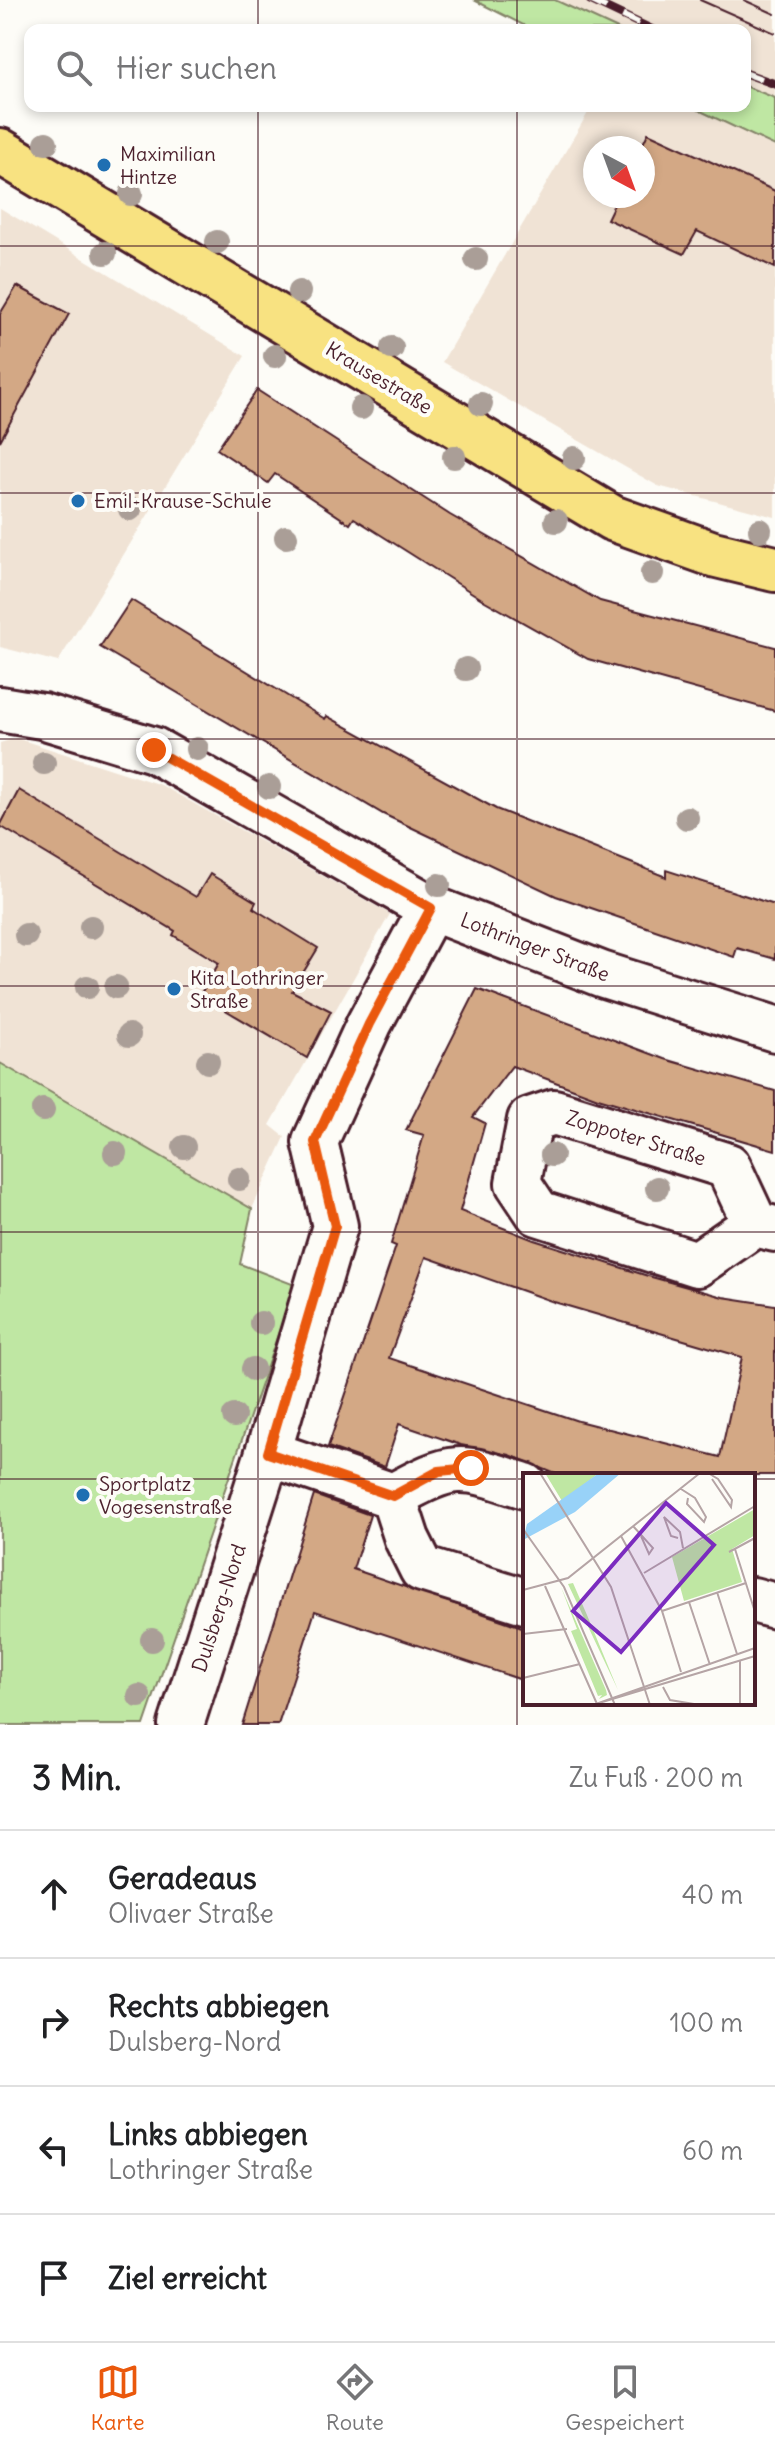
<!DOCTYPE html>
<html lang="de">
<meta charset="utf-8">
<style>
body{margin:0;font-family:Delius,sans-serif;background:#f6f6f6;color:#202124}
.compass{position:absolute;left:583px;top:136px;width:72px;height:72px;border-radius:50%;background:#fff;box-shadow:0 4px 12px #0003;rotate:139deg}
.stop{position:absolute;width:24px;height:24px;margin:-18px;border:6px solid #ea580c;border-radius:50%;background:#fff}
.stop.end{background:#ea580c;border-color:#fff;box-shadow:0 2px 8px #0008}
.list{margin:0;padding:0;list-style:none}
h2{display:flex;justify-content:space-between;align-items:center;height:104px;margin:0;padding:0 32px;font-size:34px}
h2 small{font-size:26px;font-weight:400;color:#757577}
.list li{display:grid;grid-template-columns:52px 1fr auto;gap:24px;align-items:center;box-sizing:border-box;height:128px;padding:0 32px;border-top:2px solid #e0e0e0}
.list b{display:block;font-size:30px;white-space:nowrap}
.list p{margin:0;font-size:26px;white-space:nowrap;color:#757577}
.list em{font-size:26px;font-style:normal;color:#757577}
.icon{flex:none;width:44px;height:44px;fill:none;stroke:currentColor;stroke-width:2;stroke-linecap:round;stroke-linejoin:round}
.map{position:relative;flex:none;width:775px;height:1725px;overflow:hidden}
.search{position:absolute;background:#fff;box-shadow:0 4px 12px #0003;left:24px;right:24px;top:24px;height:88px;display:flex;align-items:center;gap:20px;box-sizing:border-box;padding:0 28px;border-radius:16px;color:#757577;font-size:30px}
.sheet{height:616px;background:#fff}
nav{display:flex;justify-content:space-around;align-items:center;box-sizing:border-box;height:112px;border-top:2px solid #e0e0e0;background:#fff;font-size:22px;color:#757577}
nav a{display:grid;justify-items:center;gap:4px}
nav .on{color:#ea580c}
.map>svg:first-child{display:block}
.built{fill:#f0e3d5;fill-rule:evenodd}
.green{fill:#bfe7a3;stroke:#848367;stroke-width:2}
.building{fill:#d3a885;stroke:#4a1f2b;stroke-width:2;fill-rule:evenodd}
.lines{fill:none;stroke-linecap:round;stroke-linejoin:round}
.minor-casing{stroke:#4a1f2b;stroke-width:50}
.major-casing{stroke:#4a1f2b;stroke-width:50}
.minor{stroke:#fdfcf7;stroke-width:44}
.major{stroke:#f8e281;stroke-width:44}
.tram{stroke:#4a1f2b;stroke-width:2}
.rail-casing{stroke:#4a1f2b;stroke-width:9}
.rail{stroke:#fdfcf7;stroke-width:6;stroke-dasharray:18;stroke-linecap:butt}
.tree{fill:#aa9e97}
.route{stroke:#ea580c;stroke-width:10}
.grid{fill:none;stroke:#4a1f2b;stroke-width:2;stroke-opacity:0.55}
.poi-dot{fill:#1f6fb2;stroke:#fdfcf7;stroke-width:3}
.labels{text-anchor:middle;stroke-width:8;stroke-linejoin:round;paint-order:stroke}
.poi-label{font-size:20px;fill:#4a1f2b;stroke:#fdfcf7;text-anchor:start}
.street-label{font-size:20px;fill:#4a1f2b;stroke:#fdfcf7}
.inset-road{fill:none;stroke:#b5a4a5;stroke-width:2}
.view{fill:#7b2cbf;fill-opacity:0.15;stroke:#7b2cbf;stroke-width:4}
.inset-edge{fill:none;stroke:#4a1f2b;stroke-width:4}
</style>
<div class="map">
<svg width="775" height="1725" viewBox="0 0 775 1725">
<rect width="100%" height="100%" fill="#fdfcf7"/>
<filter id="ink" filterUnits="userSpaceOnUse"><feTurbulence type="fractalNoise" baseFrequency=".0125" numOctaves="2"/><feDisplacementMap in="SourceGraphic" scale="16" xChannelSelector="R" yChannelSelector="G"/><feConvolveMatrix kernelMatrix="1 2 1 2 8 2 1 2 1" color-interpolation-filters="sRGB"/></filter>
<g filter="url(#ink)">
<g class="built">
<path d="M555,0H775V98L745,86V30H620Z"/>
<path d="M592,106H689L775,147V517L658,486L442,362ZM595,148H643V196H595Z"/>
<path d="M0,208L245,356L58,662L0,647Z"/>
<path d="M16,738L161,785L390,914L270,1125L285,1137L252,1209L0,1063V743Z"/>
</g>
<g class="green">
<path d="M474,0H555L620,30H533Z"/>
<path d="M745,86L775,98V146L690,106H745Z"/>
<path d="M0,1063L252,1209L240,1264L295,1285L144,1725H0Z"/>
</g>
<g class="building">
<path d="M648,133L775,191V268L697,231L684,254L607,219L618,196H643L641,148Z"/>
<path d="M17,286L69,314L0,441V314Z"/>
<path d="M257,390L450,515L600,601L775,647V711L588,659L485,601L354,518L350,524L275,474L268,483L217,449Z"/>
<path d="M131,600L325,719L327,716L496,809L666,877V870L775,905V959L737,948L734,957L556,896L383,814L100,647Z"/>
<path d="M19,790L196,897L210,874L256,902L253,908L318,948L292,991L331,1011L307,1058L200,995L219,963L173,935L175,931L0,826Z"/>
<path d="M477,989L665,1059L775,1091V1150L598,1098L512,1066L473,1117L485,1123L460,1211L534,1240L648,1276L723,1297L775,1305V1475H558L510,1455L461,1445L399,1424L385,1467L328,1447L396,1246L391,1244L424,1135L406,1130ZM426,1257L554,1302L742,1357L720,1457L578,1421L389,1358Z"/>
<path d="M314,1495L370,1515L353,1569L525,1628V1681L315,1611L278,1725H242Z"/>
</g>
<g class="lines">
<defs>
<g id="minor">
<path d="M0,709L42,716L154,750L431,908L601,974L775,1029"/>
<path d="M755,1224L728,1166L554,1112L530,1120L518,1183L538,1213L697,1264L755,1224L775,1229"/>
<path d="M268,1453L393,1496C456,1462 458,1464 525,1486"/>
<path d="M393,1496L407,1539L422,1569L525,1601"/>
<path d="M753,1600L775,1606"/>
<path d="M181,1725L268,1453L335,1226L315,1142L369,1024L431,908"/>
</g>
<path id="major" d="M0,151L612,518L713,554L775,569"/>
</defs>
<use href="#minor" class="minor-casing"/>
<use href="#major" class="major-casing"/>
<use href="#minor" class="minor"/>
<use href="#major" class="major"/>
<g class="tram">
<path d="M700,0L775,33"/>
<path d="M744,0L775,14"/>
</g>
<defs>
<g id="rail">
<path d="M590,0L653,30"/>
<path d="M745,73L775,84"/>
</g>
</defs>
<use href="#rail" class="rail-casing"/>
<use href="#rail" class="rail"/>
</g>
<g class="tree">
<circle cx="46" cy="143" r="12"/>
<circle cx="131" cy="194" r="12"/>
<circle cx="217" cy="242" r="12"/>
<circle cx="105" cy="253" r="12"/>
<circle cx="476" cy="259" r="12"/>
<circle cx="299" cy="292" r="12"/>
<circle cx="392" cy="348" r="12"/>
<circle cx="275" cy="356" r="12"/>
<circle cx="481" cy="404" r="12"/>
<circle cx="361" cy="408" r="12"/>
<circle cx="454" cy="457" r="12"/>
<circle cx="574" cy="458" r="12"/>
<circle cx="130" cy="509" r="12"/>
<circle cx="556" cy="521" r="12"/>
<circle cx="760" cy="530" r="12"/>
<circle cx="286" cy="537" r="12"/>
<circle cx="652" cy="573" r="12"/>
<circle cx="466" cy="669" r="12"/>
<circle cx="197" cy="749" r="12"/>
<circle cx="44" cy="763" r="12"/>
<circle cx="269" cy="787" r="12"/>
<circle cx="687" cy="818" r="12"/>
<circle cx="439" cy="885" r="12"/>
<circle cx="91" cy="927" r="12"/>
<circle cx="26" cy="935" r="12"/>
<circle cx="87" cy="987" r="12"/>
<circle cx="116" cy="987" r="12"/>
<circle cx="129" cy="1035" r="12"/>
<circle cx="208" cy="1062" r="12"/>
<circle cx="43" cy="1110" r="12"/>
<circle cx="184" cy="1147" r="12"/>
<circle cx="115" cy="1153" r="12"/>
<circle cx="552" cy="1155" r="12"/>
<circle cx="239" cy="1179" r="12"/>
<circle cx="657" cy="1188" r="12"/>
<circle cx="261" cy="1323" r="12"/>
<circle cx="253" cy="1369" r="12"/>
<circle cx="234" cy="1416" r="12"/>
<circle cx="152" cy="1640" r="12"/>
<circle cx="139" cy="1696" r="12"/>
</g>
</g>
<g class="lines" filter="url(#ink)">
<path class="route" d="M154,750L431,908L369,1024L315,1142L335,1226L268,1453L393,1496L439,1471L471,1468"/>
</g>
<path class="grid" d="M258,0V30M517,0V30M258,106V1725M517,106V1725M0,246H775M0,493H775M0,739H775M0,986H775M0,1232H775M0,1479H525M753,1479H775"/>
<g class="poi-dot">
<circle cx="104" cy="165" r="8"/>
<circle cx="78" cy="501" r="8"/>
<circle cx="174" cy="989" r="8"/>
<circle cx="83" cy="1495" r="8"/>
</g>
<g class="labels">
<g class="poi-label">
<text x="120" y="161">Maximilian<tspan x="120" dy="23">Hintze</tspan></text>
<text x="94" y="508">Emil-Krause-Schule</text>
<text x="190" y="985">Kita Lothringer<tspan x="190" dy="23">Straße</tspan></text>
<text x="99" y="1491">Sportplatz<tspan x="99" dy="23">Vogesenstraße</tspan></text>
</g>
<g class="street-label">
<text transform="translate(379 378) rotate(31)" y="7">Krausestraße</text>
<text transform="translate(535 947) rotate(21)" y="7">Lothringer Straße</text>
<text transform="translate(636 1138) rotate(17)" y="7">Zoppoter Straße</text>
<text transform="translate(219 1608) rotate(-72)" y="7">Dulsberg-Nord</text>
</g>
</g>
<g transform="translate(523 1473)">
<rect width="232" height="232" fill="#fdfcf7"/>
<path d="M22,0H76L39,28ZM232,36V62L209,76L219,109L161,128L149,84ZM50,110L64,142L95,217L45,111ZM38,114L83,217L84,222L76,226L79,222L75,223L48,158L54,156Z" fill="#bfe7a3"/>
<path d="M76,0H98L52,39L0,67L4,51Z" fill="#98d2f8"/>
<path class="inset-road" d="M17,0L88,114L127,232M185,0L195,6L209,27L208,34L189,6M158,16L172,25L183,44L181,49L164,31L165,25M110,53L130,75L126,81L118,63M0,56L41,114L92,232M98,63L139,138L158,199M155,65L148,63L141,44L157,59L160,75M212,76L232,139M206,79L232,65M121,100L232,33M22,113L74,231M0,117L45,105L177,0M194,119L214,181M166,129L187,192M139,138L223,110M0,161L44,156M217,188V232M0,205L57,191M140,214L147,227L177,232M76,230L232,183M70,232L232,175"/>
<path class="view" d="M143,30L191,72L98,179L50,138Z"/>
<rect width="232" height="232" class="inset-edge"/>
</g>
</svg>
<svg class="compass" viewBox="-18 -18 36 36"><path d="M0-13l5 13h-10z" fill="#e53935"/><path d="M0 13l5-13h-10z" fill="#757577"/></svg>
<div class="stop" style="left:471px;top:1468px"></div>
<div class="stop end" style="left:154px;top:750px"></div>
<div class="search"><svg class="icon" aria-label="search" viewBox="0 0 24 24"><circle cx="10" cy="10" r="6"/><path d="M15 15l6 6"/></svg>Hier suchen</div>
</div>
<section class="sheet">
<h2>3 Min.<small>Zu Fuß · 200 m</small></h2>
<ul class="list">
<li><svg class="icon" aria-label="ahead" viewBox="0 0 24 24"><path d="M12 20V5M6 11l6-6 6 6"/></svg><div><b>Geradeaus</b><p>Olivaer Straße</p></div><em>40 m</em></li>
<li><svg class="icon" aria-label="right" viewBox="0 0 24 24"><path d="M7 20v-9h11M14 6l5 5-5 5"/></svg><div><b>Rechts abbiegen</b><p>Dulsberg-Nord</p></div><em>100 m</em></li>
<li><svg class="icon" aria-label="left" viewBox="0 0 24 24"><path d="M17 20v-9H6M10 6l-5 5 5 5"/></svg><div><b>Links abbiegen</b><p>Lothringer Straße</p></div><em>60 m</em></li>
<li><svg class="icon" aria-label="arrive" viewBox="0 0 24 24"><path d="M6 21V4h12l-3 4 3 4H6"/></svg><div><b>Ziel erreicht</b></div></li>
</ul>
</section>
<nav>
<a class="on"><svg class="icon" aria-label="map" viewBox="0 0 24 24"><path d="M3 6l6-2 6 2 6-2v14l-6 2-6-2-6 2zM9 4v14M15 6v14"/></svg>Karte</a>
<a><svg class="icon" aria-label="directions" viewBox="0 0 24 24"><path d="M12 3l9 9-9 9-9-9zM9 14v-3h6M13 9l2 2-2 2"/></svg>Route</a>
<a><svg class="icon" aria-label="saved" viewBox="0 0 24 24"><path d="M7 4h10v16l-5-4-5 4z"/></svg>Gespeichert</a>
</nav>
